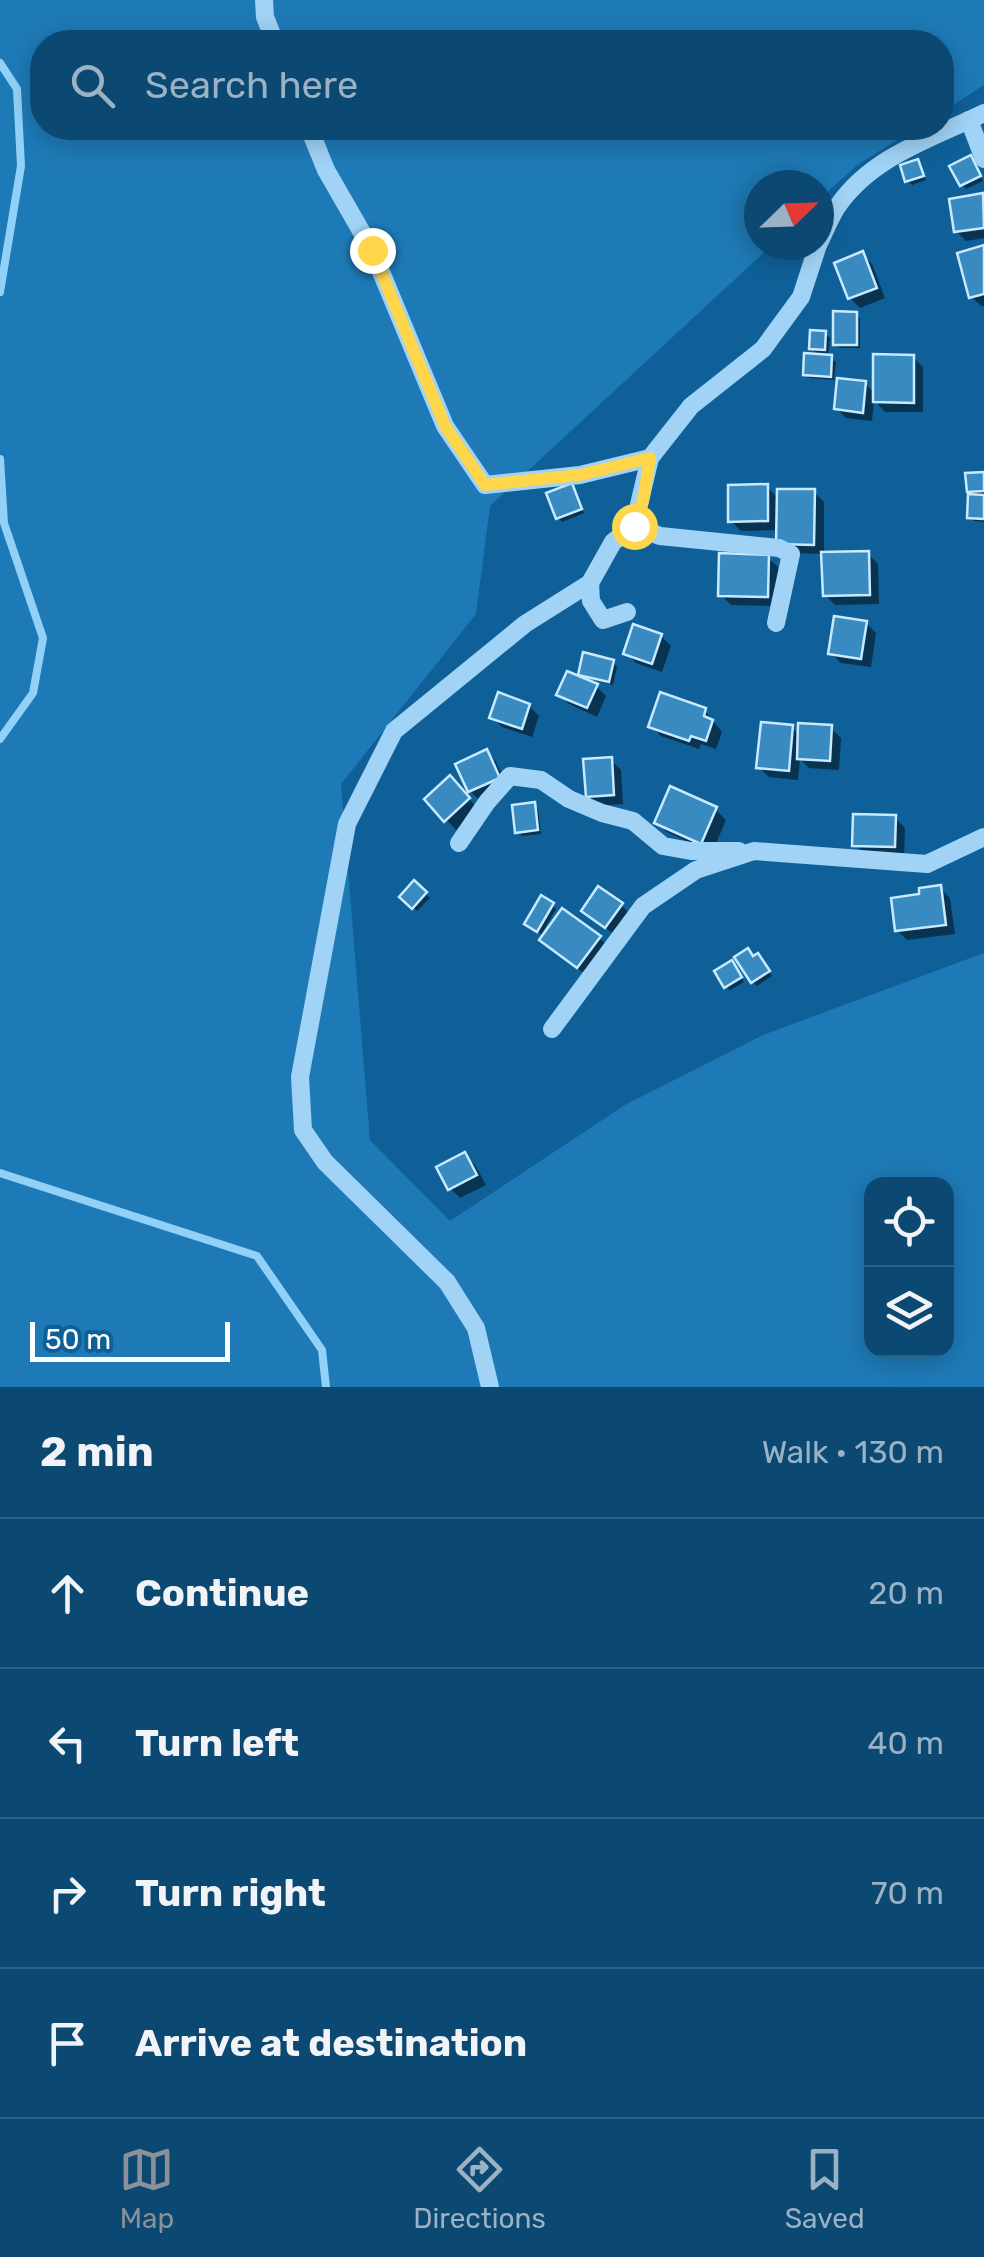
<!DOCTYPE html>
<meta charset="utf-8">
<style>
body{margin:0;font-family:Rubik,sans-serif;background:#144f77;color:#f1f3f6}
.controls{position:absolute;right:30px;bottom:30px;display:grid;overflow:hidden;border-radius:20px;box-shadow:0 5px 25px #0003}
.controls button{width:90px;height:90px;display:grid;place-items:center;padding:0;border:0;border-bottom:2px solid #2b6084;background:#0b4872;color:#f1f3f6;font:50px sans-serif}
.compass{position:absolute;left:744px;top:170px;width:90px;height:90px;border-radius:50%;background:#0b4872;box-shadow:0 5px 25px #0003;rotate:67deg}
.scale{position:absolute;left:30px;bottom:25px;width:200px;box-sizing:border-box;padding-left:10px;border:5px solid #fff;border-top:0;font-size:28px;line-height:35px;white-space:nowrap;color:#fff;-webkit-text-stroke:8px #0f6098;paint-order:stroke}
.stop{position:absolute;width:30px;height:30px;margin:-22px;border:8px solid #ffd54a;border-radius:50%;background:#fff}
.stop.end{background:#ffd54a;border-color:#fff;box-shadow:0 2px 10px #0008}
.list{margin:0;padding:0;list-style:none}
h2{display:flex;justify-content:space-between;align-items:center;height:130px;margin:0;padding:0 40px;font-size:42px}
h2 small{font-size:32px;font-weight:400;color:#9ab2c4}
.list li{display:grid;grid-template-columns:65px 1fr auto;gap:30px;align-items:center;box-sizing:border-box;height:150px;padding:0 40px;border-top:2px solid #2b6084}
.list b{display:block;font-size:38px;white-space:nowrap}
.list em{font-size:32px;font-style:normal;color:#9ab2c4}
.icon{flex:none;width:55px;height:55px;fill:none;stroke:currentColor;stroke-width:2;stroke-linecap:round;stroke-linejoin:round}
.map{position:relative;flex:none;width:984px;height:1387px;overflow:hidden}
.search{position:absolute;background:#0b4872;box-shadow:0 5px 25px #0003;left:30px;right:30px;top:30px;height:110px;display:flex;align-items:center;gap:25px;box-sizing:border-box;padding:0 35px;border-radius:40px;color:#9ab2c4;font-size:38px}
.sheet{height:730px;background:#0b4872}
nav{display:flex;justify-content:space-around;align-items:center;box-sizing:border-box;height:140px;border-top:2px solid #2b6084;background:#0b4872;font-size:28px;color:#9ab2c4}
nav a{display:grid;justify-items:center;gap:5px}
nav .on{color:#8c9099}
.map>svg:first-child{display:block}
.green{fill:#1e7ab6;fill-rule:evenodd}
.shadow{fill:#0007}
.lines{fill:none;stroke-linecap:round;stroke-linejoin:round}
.stream{stroke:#91d1f8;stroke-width:8}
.building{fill:#388ac1;stroke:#c8e9fe;stroke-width:2.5}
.minor{stroke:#a0d3f5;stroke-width:18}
.route{stroke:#ffd54a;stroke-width:12}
</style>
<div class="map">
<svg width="984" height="1387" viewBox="0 0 984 1387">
<rect width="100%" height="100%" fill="#0f6098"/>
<path class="green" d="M0,0H984V85L942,112V42H42V128H916L857,165L819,200V185H759V245H772L490,506L476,614L341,784L370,1140L450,1221L625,1105L763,1035L984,953V1387H0ZM872,1184H946V1350H872Z"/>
<g class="shadow">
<path d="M943,49L954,68L942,74V50Z"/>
<path d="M917,162L926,180L912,185L907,181Z"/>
<path d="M974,162L983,181L966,189L962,185Z"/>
<path d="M983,196L984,238L966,241L956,231Z"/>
<path d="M984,248V306H981L971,296Z"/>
<path d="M862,254L872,264L885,298L860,308L850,298Z"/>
<path d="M856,314L860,318V348H840L835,344Z"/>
<path d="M825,334L830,338L828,357L836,362L834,380L810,378L805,374L820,357L812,348Z"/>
<path d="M913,357L923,367V412H885L874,400L872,421L846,418L836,408L865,383L875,394Z"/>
<path d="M984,475V522L974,521L970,517L975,497L969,491Z"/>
<path d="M572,486L584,513L562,522L558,517Z"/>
<path d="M767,487L779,499L814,492L824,502V554L788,553L778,530L741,531L731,521Z"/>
<path d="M868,554L878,564L879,604L835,605L825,595Z"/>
<path d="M767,557L778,567L777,606L731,605L721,595Z"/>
<path d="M866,623L876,633L871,667L841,663L831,653Z"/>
<path d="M661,636L671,646L662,672L636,663L626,653Z"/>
<path d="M613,662L617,667L613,685L585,678L580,674Z"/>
<path d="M596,686L606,696L597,717L569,704L559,694Z"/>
<path d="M529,706L539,716L532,737L502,727L492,717Z"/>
<path d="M705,711L722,732L716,749L701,744L699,749L661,736L651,726Z"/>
<path d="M792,728L800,736L831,728L841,738L839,770L809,768L800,759L798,780L769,777L759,767Z"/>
<path d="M487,752L496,762L508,788L480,801L470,791Z"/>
<path d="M611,760L621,770L623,804L598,806L588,796Z"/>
<path d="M460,788L478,809L456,830L427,799Z"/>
<path d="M672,790L716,810L726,820L712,853L667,832L657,823Z"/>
<path d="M534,805L538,809L541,834L522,836L518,832Z"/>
<path d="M895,818L905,828L904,856L865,855L855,844Z"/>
<path d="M414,883L430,898L417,911L402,897Z"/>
<path d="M940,888L950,898L955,934L907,940L897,930Z"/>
<path d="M552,905L556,909L542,933L599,938L609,947L588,976L552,950L545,936L531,928Z"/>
<path d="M621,905L631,915L616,936L584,911Z"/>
<path d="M752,956L762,960L772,976L757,986L753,982Z"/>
<path d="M736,968L744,982L730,990L726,986Z"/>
<path d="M465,1155L475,1165L486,1185L460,1198L450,1188Z"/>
</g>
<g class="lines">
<g class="stream">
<path d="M0,63L17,89L21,166L0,292"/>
<path d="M0,459L4,523L43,638L33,693L0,739"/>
<path d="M0,1173L257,1256L322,1350L326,1387"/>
</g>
</g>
<g class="building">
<path d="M971,155L981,176L960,186L949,166Z"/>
<path d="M918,159L924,176L905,182L900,165Z"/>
<path d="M983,193L984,228L954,232L949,199Z"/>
<path d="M984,245V294L969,298L957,253Z"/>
<path d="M863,251L877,288L848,299L834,263Z"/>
<path d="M833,311L857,312V345H833Z"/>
<path d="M810,330L826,331L825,350L809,349Z"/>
<path d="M804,353L832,355L831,377L803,375Z"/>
<path d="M873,354L914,355V403L873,402Z"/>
<path d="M837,378L866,381L863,413L834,409Z"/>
<path d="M984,472V491L967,492L965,473Z"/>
<path d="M572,483L582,509L556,519L546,493Z"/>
<path d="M768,484V521L728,522V485Z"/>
<path d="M777,489H815L814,545L776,544Z"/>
<path d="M968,494L984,495V519L967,518Z"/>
<path d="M869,551L870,595L823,596L821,552Z"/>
<path d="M719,553L769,555L768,597L718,596Z"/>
<path d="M834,616L867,621L861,659L828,654Z"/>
<path d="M633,624L662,634L652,664L623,654Z"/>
<path d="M583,652L614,660L609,682L578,675Z"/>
<path d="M567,671L598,684L587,708L556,695Z"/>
<path d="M498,692L530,704L522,729L489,718Z"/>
<path d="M660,692L706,708L704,716L713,720L706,741L691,736L689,741L648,727Z"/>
<path d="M761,722L793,725L789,771L756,768Z"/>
<path d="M798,723L832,725L830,761L797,759Z"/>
<path d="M487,749L500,778L468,792L455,764Z"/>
<path d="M612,757L614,795L586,797L583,759Z"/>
<path d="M450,775L470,798L444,822L424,799Z"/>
<path d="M670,786L717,807L701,844L654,823Z"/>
<path d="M535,802L538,830L515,833L512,805Z"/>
<path d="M853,814L896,815L895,847L852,846Z"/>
<path d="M414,880L427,892L412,909L399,897Z"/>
<path d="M941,885L946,925L895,931L891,898L919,894V888Z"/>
<path d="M598,886L623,903L605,928L581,911Z"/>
<path d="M541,895L554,903L537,932L524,924Z"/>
<path d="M562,908L601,936L577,968L539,940Z"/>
<path d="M748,948L753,956L758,953L770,971L751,983L734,957Z"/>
<path d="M732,960L742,977L724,988L714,971Z"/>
<path d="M465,1152L477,1175L448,1190L436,1167Z"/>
</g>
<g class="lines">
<g class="minor">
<path d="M264,0L265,17L275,42"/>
<path d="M969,120L984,159"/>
<path d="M309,128L326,170L372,250L445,426L485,485L580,475L650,458L691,406L763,349L801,297L818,245"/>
<path d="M819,243C825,231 830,218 837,207C872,156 931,139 984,113"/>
<path d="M634,526L660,536L779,548L791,554L776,623"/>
<path d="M590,583L591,601L603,620L627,612"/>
<path d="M459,843L487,802L510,776L541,780L569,799L602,813L633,821L663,846L691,851H739"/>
<path d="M552,1029L643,906L696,870L754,851L927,864L984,837"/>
<path d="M490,1387L476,1328L447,1282L325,1162L303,1130L300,1077L347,824L394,731L525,624L590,583L613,542L634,526L650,458"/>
</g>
</g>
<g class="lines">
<path class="route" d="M372,250L445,426L485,485L580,475L650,458L643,501L634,526"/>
</g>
</svg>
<div class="controls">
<button><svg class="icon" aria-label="locate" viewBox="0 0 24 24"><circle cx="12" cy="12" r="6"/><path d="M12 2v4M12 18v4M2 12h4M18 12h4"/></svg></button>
<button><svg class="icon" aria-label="layers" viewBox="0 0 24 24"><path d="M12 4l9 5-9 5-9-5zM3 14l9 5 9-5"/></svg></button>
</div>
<svg class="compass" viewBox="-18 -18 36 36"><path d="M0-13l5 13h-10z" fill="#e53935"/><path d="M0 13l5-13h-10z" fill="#9ab2c4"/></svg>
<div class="scale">50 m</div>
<div class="stop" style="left:634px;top:526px"></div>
<div class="stop end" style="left:372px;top:250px"></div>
<div class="search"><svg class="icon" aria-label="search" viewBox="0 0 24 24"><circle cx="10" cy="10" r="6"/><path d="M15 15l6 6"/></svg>Search here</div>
</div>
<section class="sheet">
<h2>2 min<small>Walk · 130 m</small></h2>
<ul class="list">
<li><svg class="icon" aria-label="ahead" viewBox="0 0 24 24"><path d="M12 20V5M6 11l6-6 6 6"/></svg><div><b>Continue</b></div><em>20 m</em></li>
<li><svg class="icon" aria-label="left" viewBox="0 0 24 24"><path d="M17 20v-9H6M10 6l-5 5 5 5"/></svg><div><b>Turn left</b></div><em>40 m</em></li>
<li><svg class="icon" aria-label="right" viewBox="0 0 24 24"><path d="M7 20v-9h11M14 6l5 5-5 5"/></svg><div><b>Turn right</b></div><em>70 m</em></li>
<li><svg class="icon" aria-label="arrive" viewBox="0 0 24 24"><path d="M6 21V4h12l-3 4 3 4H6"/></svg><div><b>Arrive at destination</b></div></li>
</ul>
</section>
<nav>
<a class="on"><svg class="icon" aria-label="map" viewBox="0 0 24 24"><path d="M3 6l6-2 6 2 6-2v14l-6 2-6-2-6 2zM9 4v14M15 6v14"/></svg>Map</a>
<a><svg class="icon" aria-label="directions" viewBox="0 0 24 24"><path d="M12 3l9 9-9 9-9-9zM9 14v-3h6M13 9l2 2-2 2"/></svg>Directions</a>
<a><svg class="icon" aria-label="saved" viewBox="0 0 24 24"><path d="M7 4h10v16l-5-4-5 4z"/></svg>Saved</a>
</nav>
